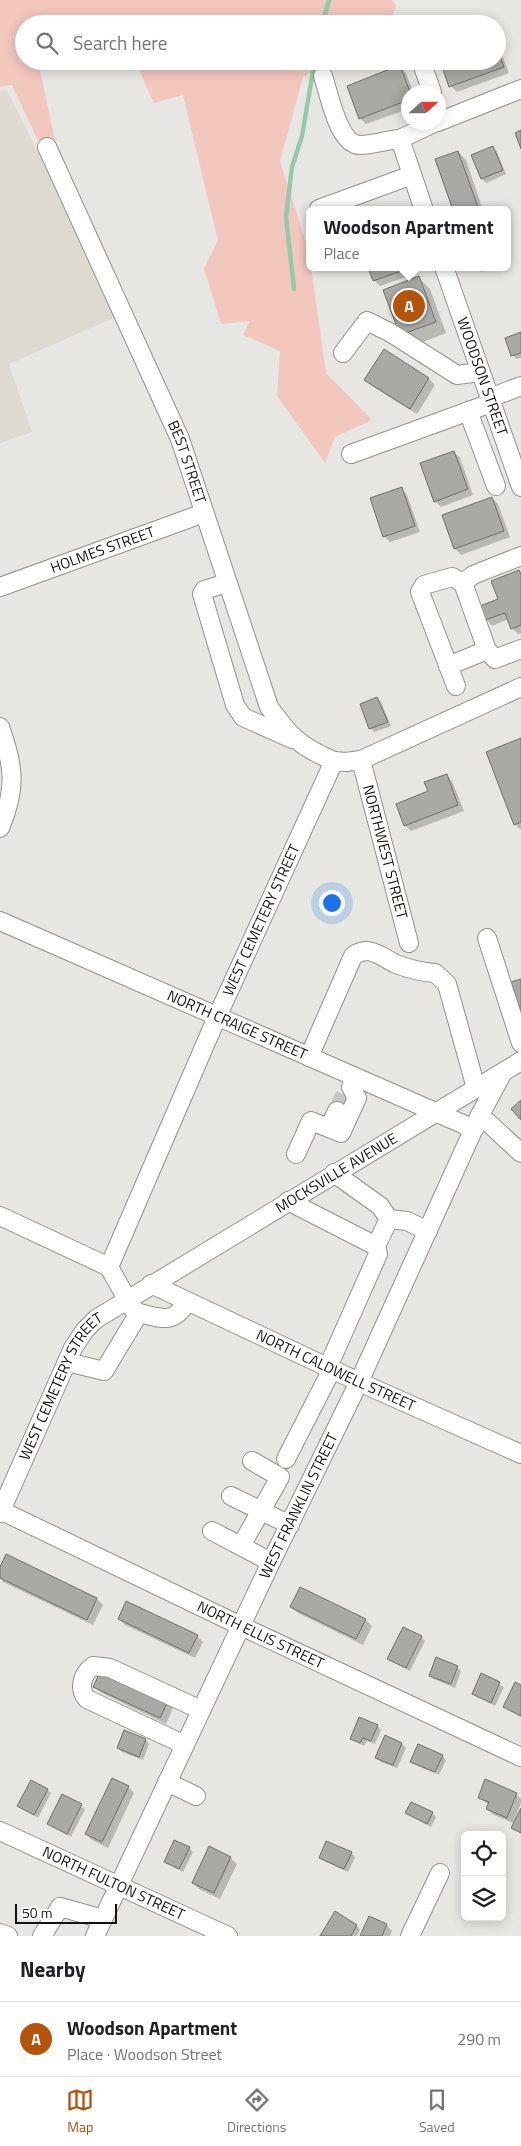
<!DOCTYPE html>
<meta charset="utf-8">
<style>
body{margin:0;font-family:"Titillium Web",sans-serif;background:#f6f6f6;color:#202124}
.controls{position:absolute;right:15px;bottom:15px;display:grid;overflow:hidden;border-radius:8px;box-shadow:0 2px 12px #0003}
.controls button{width:45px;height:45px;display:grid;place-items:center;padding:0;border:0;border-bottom:1px solid #e0e0e0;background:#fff;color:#202124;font:25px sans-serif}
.compass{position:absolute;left:401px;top:85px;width:45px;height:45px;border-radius:50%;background:#fff;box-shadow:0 2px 12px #0003;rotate:69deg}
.scale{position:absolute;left:15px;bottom:12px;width:102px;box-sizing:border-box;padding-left:5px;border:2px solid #131311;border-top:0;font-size:14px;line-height:18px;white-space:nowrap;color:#131311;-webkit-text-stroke:4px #fff;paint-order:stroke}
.you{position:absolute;left:331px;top:902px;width:18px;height:18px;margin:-12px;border:4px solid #fff;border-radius:50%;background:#1a73e8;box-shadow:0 0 0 8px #1a73e833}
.badge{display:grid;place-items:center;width:32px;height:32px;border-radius:50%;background:#b45309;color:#fff;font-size:16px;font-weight:700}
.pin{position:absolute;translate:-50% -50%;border:2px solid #fff;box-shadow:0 1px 5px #0006}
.popup{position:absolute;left:306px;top:206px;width:205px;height:65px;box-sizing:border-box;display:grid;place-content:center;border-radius:8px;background:#fff;filter:drop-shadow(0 1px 4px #0005);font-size:16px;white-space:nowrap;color:#757577}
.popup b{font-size:19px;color:#202124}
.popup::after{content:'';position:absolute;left:50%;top:100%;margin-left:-10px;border:10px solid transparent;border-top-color:#fff}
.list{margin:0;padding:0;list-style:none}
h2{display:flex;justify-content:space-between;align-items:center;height:65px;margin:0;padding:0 20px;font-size:21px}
h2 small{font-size:16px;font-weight:400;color:#757577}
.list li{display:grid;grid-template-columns:32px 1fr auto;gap:15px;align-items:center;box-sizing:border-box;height:75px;padding:0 20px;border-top:1px solid #e0e0e0}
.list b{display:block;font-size:19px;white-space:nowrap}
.list p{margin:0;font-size:16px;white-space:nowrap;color:#757577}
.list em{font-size:16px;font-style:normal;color:#757577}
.icon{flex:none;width:28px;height:28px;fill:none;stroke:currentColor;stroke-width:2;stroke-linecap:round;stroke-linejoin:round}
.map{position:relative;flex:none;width:521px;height:1936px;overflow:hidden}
.search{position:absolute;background:#fff;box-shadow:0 2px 12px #0003;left:15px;right:15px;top:15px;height:55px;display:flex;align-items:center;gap:12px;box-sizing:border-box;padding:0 18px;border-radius:28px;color:#757577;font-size:19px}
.sheet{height:140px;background:#fff}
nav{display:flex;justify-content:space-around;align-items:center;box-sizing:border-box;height:70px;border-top:1px solid #e0e0e0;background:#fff;font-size:14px;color:#757577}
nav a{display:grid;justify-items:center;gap:2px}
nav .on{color:#b45309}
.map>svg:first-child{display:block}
.built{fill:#dedacf}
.green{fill:#f1c7be}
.shadow{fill:#0003}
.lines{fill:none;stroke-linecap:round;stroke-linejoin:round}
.stream{stroke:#96c9a8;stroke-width:4.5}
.building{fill:#a9aaa6;stroke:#6e6f6c}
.minor-tunnel{stroke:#c7c6c3;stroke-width:18;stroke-dasharray:18 9;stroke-linecap:butt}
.minor-casing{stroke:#92918d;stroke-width:20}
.minor{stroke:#fff;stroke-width:18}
.labels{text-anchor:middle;stroke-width:4;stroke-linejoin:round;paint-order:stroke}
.street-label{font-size:15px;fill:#131311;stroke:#fff}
</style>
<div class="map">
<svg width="521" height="1936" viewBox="0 0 521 1936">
<rect width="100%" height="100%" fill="#e7e6e2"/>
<path class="built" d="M7,90L120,315L9,364L32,432L0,443V91Z"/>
<g class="green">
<path d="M0,0H392L396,5L390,24H24V61H38L56,145L43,151L12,85L0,87Z"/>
<path d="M135,61H334L303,77L280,161L309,252L326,373L372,420L335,437L325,463L277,396L280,351L243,335L250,321L221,324L204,268L218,241L183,95L154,103Z"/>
</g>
<g class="shadow">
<path d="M497,42L509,73L457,92L451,86L497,61Z"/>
<path d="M400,67L406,73L413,92H408V109L366,124L360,118Z"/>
<path d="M493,148L497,152L506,174L486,183L482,179L473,156Z"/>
<path d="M458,152L466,160L483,210H455Z"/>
<path d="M370,267H410L412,275L380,286L374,280Z"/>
<path d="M477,267H496L482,272Z"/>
<path d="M419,278L430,289L446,333L412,346L401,335Z"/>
<path d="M521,333V358L516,359L513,355Z"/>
<path d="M384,351L429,379L435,385L417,414L372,386L366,380Z"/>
<path d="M454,452L460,458L473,495L441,507L435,501Z"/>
<path d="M401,489L407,495L420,532L390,542L384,536Z"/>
<path d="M492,498L498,504L510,537L461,555L455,548Z"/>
<path d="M519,571L521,573V633L518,634L512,628L509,619L492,626L486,619Z"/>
<path d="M377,698L381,702L391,726L374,732L371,728Z"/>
<path d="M521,740V830L515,824Z"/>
<path d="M446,775L452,781L464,811L411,831L405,825L430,792Z"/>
<path d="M7,1556L97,1599L103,1605L93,1625L3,1582L0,1578V1570Z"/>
<path d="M300,1589L366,1620L372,1626L363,1645L298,1613L291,1607Z"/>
<path d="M119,1619L197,1636L203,1642L195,1658L125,1625Z"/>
<path d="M421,1637L425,1641L410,1671L388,1659Z"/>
<path d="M457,1667L461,1671L455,1688L434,1679L430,1675Z"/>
<path d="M482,1675L504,1687L495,1706L473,1693Z"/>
<path d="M94,1686L167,1702L173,1708L166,1724L100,1692Z"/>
<path d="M521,1686V1717L505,1707Z"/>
<path d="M377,1726L381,1730L375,1744L367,1741L364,1746L351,1739Z"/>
<path d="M386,1737L402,1744L406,1748L397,1768L381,1762L377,1758Z"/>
<path d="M146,1740L149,1744L143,1760L122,1752L118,1748Z"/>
<path d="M442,1756L446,1760L439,1775L416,1765L412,1762Z"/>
<path d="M128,1787L134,1793L108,1848L92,1840L86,1834Z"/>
<path d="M47,1790L51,1793L38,1818L19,1806Z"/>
<path d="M516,1794L521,1799V1803L513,1823L494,1815L487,1809L489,1805L479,1797Z"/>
<path d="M62,1795L85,1809L71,1837L48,1824Z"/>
<path d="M407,1813H432L436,1817L431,1827Z"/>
<path d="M189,1848L193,1852L183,1872L165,1862Z"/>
<path d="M210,1848L230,1858L237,1864L220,1899L199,1889L193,1883Z"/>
<path d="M351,1853L355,1857L348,1872L324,1861L320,1857Z"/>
<path d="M386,1925L392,1931L390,1936H361Z"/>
<path d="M357,1926L360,1930L357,1936H321Z"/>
</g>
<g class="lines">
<g class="stream">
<path d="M322,24L329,0"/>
<path d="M294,289L286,217L292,167L302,136L314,65L317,61"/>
</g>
</g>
<g class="building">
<path d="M497,49L504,67L449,87L440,61H497Z"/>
<path d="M400,65L410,92H408V100L359,119L347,86Z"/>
<path d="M521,130V149L515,133Z"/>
<path d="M493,146L503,170L481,179L471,155Z"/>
<path d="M458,151L479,210H453L435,159Z"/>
<path d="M368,267H407V269L373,281Z"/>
<path d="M419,276L436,322L400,335L383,290Z"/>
<path d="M521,332V353L511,356L505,338Z"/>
<path d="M384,349L429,378L410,409L364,380Z"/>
<path d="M454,451L468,489L434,502L420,463Z"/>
<path d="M402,487L415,526L383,537L370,498Z"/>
<path d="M492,497L504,531L454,549L442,515Z"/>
<path d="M519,570L521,574V625L511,629L505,613L485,620L480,606L498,599L491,581Z"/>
<path d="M377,697L388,722L369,729L360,704Z"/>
<path d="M521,738V822L514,825L486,752Z"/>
<path d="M447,774L458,805L404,826L396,804L428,791L424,782Z"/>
<path d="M521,979V1012L511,982Z"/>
<path d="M521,1100V1120L511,1109Z"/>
<path d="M6,1554L97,1598L87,1620L0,1578V1567Z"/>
<path d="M300,1587L366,1619L356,1639L290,1607Z"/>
<path d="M126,1601L198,1635L189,1653L118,1619Z"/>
<path d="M403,1627L422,1636L406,1668L387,1659Z"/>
<path d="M436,1657L458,1666L451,1684L429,1676Z"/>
<path d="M101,1670L168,1701L160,1718L93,1687Z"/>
<path d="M481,1673L500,1682L491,1703L472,1694Z"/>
<path d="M515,1682L521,1685V1716L503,1707Z"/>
<path d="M359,1717L378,1725L371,1741L363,1738L360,1743L350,1739Z"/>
<path d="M124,1730L146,1739L139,1757L117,1748Z"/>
<path d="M385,1735L402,1743L393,1765L375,1758Z"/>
<path d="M418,1744L443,1755L435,1772L410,1762Z"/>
<path d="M112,1778L129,1786L102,1842L85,1834Z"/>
<path d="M485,1779L517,1793L507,1818L486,1809L489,1802L478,1798Z"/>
<path d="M31,1780L48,1789L34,1815L17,1806Z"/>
<path d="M62,1794L82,1804L67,1834L47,1824Z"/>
<path d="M411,1802L433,1812L427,1824L405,1813Z"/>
<path d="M521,1808V1833L511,1828Z"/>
<path d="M174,1840L190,1847L179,1869L164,1862Z"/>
<path d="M326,1841L352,1852L344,1869L319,1858Z"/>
<path d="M209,1846L231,1857L214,1893L192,1883Z"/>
<path d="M335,1911L357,1925L351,1936H320Z"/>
<path d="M369,1916L387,1924L382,1936H360Z"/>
</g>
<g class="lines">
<path class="minor-tunnel" d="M337,1111L345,1094"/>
<defs>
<g id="minor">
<path d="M421,61L432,92"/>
<path d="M323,76C329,93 338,145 360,145C373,145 386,140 400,139"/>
<path d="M438,122L521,89"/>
<path id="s1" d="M47,147L180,439L269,707C290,736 300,747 334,761"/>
<path d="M319,209L412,175"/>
<path d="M424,210L400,139L436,122"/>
<path id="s2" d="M444,267L521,487"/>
<path d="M343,353L367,321L391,333L457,375L480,372"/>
<path d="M490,398L521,386"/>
<path d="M468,411L496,486"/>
<path d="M351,454L491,403"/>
<path d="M521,556L473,575L463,583L487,650L495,659L521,649"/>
<path d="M227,583L204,590L202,594L235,705L243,717L292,739"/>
<path id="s3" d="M0,587L204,513"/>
<path d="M448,666L487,650"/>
<path d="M456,686L420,592L424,585L452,577L463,583"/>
<path d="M0,727C14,766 17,788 0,828"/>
<path id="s4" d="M361,760L409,943"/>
<path id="s5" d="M0,921L474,1129"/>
<path d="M487,938L521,1043"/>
<path d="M309,1057L353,956C369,944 381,957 396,964C409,969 421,972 435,973L447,984L476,1088"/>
<path d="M480,1115L521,1153"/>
<path d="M329,1128L337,1111"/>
<path d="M296,1154L311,1121L341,1133L357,1098L351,1087L355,1077"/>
<path d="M334,1173L380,1206L389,1219L376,1246"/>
<path d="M288,1201L376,1246L378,1254L328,1367"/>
<path d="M0,1216L109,1267L132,1308L139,1313"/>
<path d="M389,1219L407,1221L428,1231"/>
<path id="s6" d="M109,1267L217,1017L334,761L346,762L361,760L521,687"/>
<path id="s7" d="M151,1284L359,1382L521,1454"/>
<path d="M67,1362L104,1371L139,1313C161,1318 173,1325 187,1302"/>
<path d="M286,1459L332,1369"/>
<path d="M231,1496L290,1525"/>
<path id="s8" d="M0,1510L241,1626L521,1757"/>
<path id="s9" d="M0,1513L73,1348L85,1330L96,1319L521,1061"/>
<path d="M212,1531L271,1562"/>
<path d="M241,1546L280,1477L252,1461"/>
<path d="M185,1745L87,1699C78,1689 82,1674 93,1666L110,1668L201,1710"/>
<path d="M167,1782L196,1796"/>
<path id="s10" d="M0,1831L228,1936"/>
<path d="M0,1933L8,1936"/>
<path d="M42,1936L60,1907L103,1919"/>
<path id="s11" d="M95,1936L271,1562L359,1382L480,1115L502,1074"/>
<path d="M410,1936L440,1873"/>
</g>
</defs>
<use href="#minor" class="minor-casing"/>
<use href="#minor" class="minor"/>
</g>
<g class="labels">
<g class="street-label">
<text dy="5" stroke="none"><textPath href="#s2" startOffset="116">WOODSON STREET</textPath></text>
<text dy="5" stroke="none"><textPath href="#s1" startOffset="345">BEST STREET</textPath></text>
<text dy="5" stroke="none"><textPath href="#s3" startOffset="109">HOLMES STREET</textPath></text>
<text dy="5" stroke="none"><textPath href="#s4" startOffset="95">NORTHWEST STREET</textPath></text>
<text dy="5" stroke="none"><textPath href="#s6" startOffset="379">WEST CEMETERY STREET</textPath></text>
<text dy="5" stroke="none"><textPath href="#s5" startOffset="259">NORTH CRAIGE STREET</textPath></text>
<text dy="5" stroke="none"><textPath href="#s9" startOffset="499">MOCKSVILLE AVENUE</textPath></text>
<text dy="5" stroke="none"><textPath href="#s7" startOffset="204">NORTH CALDWELL STREET</textPath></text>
<text dy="5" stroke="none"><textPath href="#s9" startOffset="141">WEST CEMETERY STREET</textPath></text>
<text dy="5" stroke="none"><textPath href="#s11" startOffset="476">WEST FRANKLIN STREET</textPath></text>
<text dy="5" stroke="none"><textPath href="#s8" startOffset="289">NORTH ELLIS STREET</textPath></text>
<text dy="5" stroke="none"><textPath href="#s10" startOffset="125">NORTH FULTON STREET</textPath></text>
</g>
</g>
</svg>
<div class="controls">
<button><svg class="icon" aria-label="locate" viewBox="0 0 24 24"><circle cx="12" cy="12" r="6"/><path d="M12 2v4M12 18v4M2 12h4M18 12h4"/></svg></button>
<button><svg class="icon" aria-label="layers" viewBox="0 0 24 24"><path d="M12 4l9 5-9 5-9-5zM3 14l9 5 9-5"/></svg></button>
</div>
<svg class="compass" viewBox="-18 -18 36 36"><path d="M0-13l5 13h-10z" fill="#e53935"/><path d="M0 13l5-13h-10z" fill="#757577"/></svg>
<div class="scale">50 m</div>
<div class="you"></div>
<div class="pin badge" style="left:409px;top:306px">A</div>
<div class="popup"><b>Woodson Apartment</b>Place</div>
<div class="search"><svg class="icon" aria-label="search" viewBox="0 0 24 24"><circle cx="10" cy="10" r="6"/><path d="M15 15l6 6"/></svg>Search here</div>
</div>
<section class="sheet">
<h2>Nearby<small></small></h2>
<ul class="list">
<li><span class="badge">A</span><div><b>Woodson Apartment</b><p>Place · Woodson Street</p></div><em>290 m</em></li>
</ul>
</section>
<nav>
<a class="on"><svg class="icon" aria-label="map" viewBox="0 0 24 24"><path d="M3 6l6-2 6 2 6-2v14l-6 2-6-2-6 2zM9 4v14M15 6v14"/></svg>Map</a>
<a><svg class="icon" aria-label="directions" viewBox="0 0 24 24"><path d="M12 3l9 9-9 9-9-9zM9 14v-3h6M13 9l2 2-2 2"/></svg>Directions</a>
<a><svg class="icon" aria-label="saved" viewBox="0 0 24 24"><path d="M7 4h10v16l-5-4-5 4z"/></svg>Saved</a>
</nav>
